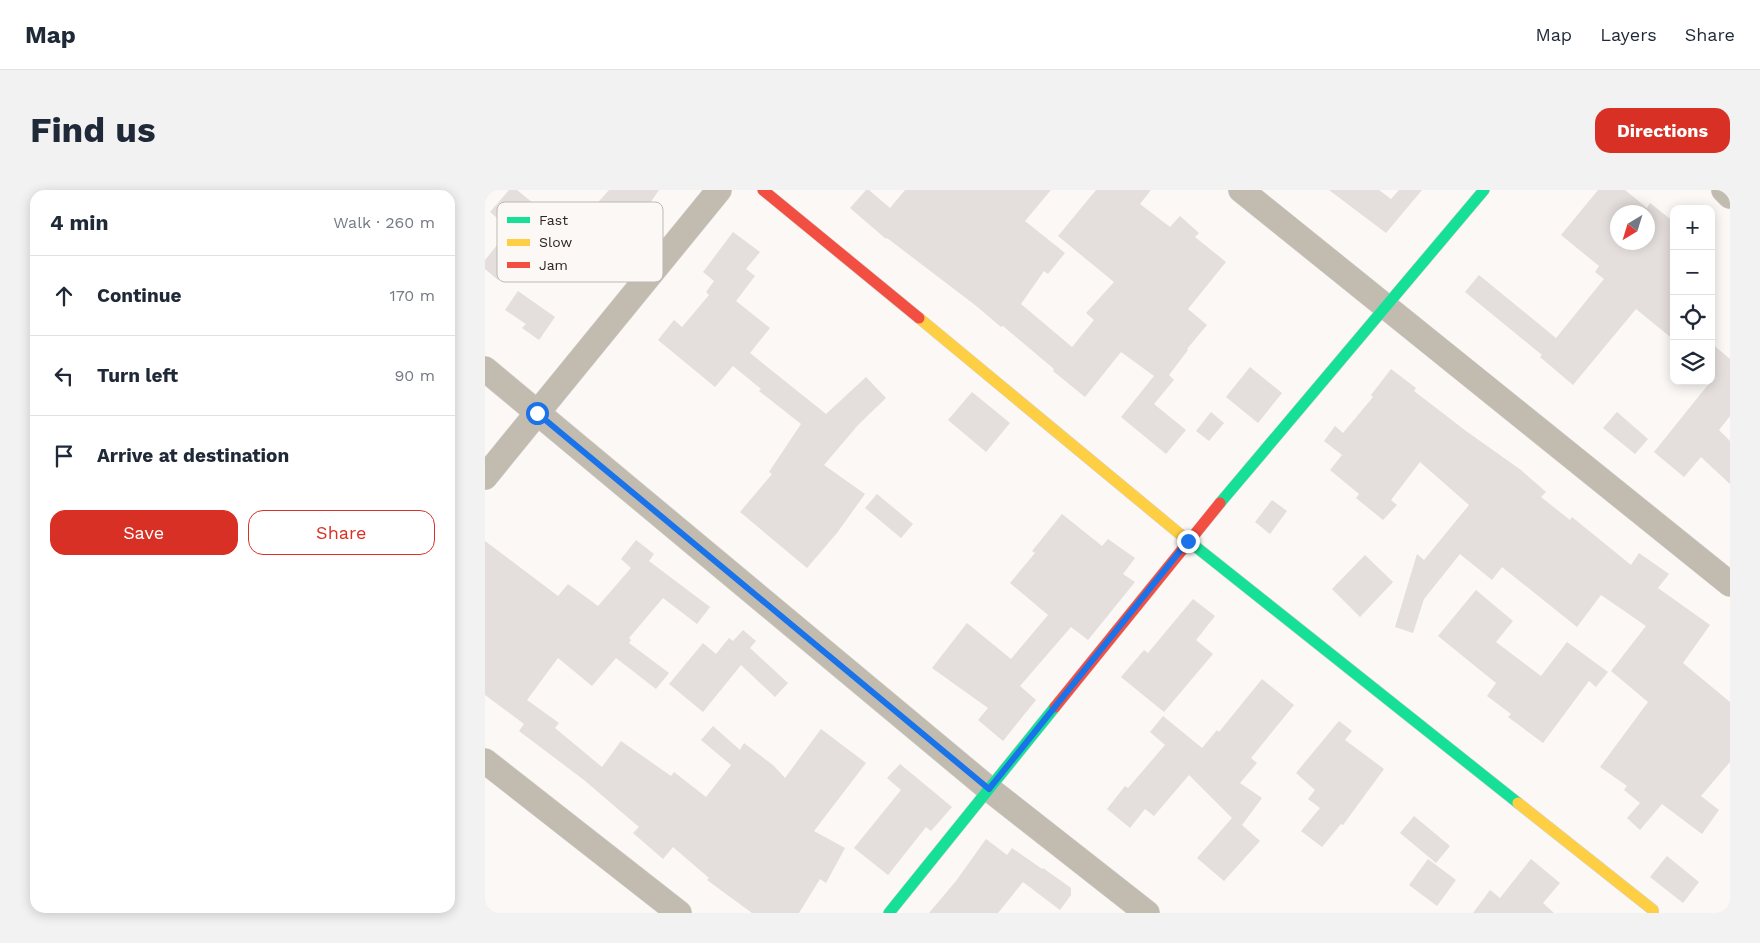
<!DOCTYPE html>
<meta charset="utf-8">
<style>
body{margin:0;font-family:"Work Sans",sans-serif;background:#f2f2f3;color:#1f2937}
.controls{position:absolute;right:15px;top:15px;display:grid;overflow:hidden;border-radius:10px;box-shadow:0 2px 12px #0003}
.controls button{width:45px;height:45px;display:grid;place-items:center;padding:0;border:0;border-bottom:1px solid #e0e1e3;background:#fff;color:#1f2937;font:25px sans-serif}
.compass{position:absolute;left:1125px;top:15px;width:45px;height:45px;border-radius:50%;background:#fff;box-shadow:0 2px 12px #0003;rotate:218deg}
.stop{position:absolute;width:15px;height:15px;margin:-11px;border:4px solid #1a73e8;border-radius:50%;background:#fff}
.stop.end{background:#1a73e8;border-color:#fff;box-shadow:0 1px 5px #0008}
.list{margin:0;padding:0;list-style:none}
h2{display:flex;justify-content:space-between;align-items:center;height:65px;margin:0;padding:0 20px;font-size:21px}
h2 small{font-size:16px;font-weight:400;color:#747a83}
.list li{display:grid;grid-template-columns:32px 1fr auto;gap:15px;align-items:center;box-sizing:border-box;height:80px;padding:0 20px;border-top:1px solid #e0e1e3}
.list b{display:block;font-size:19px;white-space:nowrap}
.list em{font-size:16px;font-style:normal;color:#747a83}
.actions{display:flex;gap:10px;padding:15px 20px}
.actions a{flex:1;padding:11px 0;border:1px solid #d93025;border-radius:15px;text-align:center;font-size:18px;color:#d93025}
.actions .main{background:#d93025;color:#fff}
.icon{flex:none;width:28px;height:28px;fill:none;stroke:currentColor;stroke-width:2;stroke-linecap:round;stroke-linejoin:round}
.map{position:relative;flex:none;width:1245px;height:723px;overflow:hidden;border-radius:15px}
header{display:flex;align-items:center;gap:30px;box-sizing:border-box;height:70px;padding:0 25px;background:#fff;border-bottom:1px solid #e0e1e3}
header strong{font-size:24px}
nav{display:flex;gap:28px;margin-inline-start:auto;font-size:18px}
.intro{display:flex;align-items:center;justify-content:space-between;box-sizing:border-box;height:120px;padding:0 30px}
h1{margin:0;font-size:35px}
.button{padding:12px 22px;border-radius:15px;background:#d93025;color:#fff;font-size:18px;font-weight:700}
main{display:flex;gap:30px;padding:0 30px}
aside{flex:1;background:#fff;border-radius:15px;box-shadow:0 2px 12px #0003}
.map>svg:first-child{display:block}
.building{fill:#e4dedc;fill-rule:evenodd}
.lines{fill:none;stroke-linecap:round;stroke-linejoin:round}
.street-casing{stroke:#d5d2d0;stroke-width:26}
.fast-casing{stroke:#d5d2d0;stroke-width:12}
.slow-casing{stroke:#d5d2d0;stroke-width:12}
.jam-casing{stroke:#d5d2d0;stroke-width:12}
.street{stroke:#c2bbb0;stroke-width:25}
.fast{stroke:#16e098;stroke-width:11}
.slow{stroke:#ffcf43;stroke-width:11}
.jam{stroke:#f24e42;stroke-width:11}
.route{stroke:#1a73e8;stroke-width:6}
.key{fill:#fcf8f5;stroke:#beb9b5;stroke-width:1}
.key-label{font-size:14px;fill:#2c2520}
</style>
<header>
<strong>Map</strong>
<nav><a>Map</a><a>Layers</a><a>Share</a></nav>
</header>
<div class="intro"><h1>Find us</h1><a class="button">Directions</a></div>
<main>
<aside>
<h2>4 min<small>Walk · 260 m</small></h2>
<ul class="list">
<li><svg class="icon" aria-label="ahead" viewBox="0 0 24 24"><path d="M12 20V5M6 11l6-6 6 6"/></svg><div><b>Continue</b></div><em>170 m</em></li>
<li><svg class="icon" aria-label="left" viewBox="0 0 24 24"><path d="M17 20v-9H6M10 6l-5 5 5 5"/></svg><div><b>Turn left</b></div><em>90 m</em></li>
<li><svg class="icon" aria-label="arrive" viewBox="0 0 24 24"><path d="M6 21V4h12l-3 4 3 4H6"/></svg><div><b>Arrive at destination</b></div></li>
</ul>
<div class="actions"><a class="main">Save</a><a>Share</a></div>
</aside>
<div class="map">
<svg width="1245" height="723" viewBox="0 0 1245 723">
<rect width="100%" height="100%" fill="#fbf8f6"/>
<g class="building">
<path d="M24,0H32L85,43L63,70L43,53L13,90L0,79V70L25,39L5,22Z"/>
<path d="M124,0H174L153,31L163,40L133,75L116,60L124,50L99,28Z"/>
<path d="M381,0H384L405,18L420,0H566L540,31L580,63L563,84L559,81L536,114L587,157L609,130L601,123L629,92L573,46L611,0H666L655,14L685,37L695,26L714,43L710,47L741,72L703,119L722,135L702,159L703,160L684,185L689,190L669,214L701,240L681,264L636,227L669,186L636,162L600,207L568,181L569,179L518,136L516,137L490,115L402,48L401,49L365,18Z"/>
<path d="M844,0H894L906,9L914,0H937L901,43Z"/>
<path d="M1113,0H1140L1162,18L1165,13L1189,32V150L1151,119L1088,195L1055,167L1057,165L980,102L994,85L1071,148L1119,89L1110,82L1114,76L1076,45ZM1132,22H1162V52H1132Z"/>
<path d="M248,42L275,62L261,79L270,86L251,111L285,138L265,163L341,224L381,187L401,208L373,235L339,275L380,304L352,343L322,378L255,322L287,284L284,282L316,234L274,201L276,199L248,176L230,197L173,150L189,130L197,137L224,105L221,102L229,91L218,82Z"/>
<path d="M33,101L70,127L54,150L37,138L41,134L20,120Z"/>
<path d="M1226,153L1245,169V226L1234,240L1245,251V294L1216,267L1199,287L1169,262L1226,191Z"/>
<path d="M765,177L797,203L773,233L741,207Z"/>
<path d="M906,179L931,198L929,201L981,241L1036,280L1061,302L1056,307L1085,330L1087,327L1146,375L1154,363L1184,384L1173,398L1225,435L1198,473L1245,512V572L1216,606L1234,620L1217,644L1177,614L1155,640L1142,628L1155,613L1139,600L1142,596L1115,577L1163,512L1126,481L1161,436L1116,405L1092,437L1017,377L1007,390L975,364L939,409L928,443L910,437L932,364L939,370L984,315L935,272L906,310L912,315L898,330L871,308L874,304L845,280L857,265L839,251L850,236L858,243L888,207L886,205Z"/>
<path d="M487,202L525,233L501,262L463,230Z"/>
<path d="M726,222L739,233L724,251L711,241Z"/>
<path d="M1132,222L1163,249L1150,264L1118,238Z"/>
<path d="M392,304L428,334L416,348L380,318Z"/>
<path d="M787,310L802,321L785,344L770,332Z"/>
<path d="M577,324L617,356L623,349L650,368L638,384L650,392L603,450L586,437L535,496L551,510L518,551L493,530L503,518L447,478L482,433L526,469L563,425L525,393L550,363L547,361Z"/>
<path d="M151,350L169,364L164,371L225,417L212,434L178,408L144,448L146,450L144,453L184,483L171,499L131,468L107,496L73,468L42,510L74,533L70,538L117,577L136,551L186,586L189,582L221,607L246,575L216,550L228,536L255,560L259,553L289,576L300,588L336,539L381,573L329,641L360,658L341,693L335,689L314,723H267L222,690L224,688L188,657L178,669L148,643L154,637L99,590L34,541L39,534L0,505V351L73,406L83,394L113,416L146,378L136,369Z"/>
<path d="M880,365L908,392L875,427L847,399Z"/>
<path d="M991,400L1028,431L1011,452L1056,486L1082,452L1123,482L1111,497L1104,491L1058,553L1023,527L1026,524L1002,506L1011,493L953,446Z"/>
<path d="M708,409L730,426L711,450L728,464L679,522L636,487L659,460L663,463Z"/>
<path d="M258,440L271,451L265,458L303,493L290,507L256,475L218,522L184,494L218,453L231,464L244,448L248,451Z"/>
<path d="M777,489L809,515L766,568L772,573L755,593L777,608L757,635L775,651L739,691L712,668L747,628L704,585L669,626L660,619L645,638L622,619L640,596L643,598L680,555L665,542L678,526L717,558L732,540L734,542Z"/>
<path d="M854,531L867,541L860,550L899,579L858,635L856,634L837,657L816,641L835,618L823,609L830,600L811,583Z"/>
<path d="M415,574L467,617L446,641L441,637L403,685L369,658L416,600L402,588Z"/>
<path d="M929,626L965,656L951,673L915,643Z"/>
<path d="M501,649L522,665L527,658L557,679L558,678L586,698V705L575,720L538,692L513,723H444L471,691Z"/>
<path d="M1182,666L1214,692L1198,713L1165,687Z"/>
<path d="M943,669L971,690L952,716L924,695Z"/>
<path d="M1046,669L1075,693L1058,713L1069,723H988L1005,700L1015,708Z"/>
</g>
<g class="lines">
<defs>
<g id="street">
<path d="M756,0L1245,394"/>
<path d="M1239,0L1245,6"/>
<path d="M0,179L504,599L662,723"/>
<path d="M0,287L234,0"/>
<path d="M0,571L194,723"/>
</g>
<g id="fast">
<path d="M735,313L999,0"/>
<path d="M696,345L1033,613"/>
<path d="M404,723L570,517"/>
</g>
<g id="slow">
<path d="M434,128L696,345"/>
<path d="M1033,613L1168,720V723"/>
</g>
<g id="jam">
<path d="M278,0L434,128"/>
<path d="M570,517L735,313"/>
</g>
</defs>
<use href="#street" class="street-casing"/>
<use href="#fast" class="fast-casing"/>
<use href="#slow" class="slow-casing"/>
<use href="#jam" class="jam-casing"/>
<use href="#street" class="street"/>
<use href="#fast" class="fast"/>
<use href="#slow" class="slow"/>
<use href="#jam" class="jam"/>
</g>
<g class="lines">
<path class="route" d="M52,223L504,599L703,351"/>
</g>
<rect x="12" y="12" width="166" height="80" rx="8" class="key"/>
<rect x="22" y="27" width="23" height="6" fill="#16e098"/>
<rect x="22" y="49" width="23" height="7" fill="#ffcf43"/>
<rect x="22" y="72" width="23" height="6" fill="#f24e42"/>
<g class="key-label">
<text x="54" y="35">Fast</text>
<text x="54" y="57">Slow</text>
<text x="54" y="80">Jam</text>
</g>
</svg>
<div class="controls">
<button>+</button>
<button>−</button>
<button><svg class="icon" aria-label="locate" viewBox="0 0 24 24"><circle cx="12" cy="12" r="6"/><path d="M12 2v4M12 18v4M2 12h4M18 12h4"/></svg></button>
<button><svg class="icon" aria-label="layers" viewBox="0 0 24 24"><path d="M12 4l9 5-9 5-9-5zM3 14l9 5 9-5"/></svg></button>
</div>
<svg class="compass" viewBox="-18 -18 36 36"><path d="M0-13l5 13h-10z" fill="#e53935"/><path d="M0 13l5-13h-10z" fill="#747a83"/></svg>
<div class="stop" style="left:52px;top:223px"></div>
<div class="stop end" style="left:703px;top:351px"></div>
</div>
</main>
